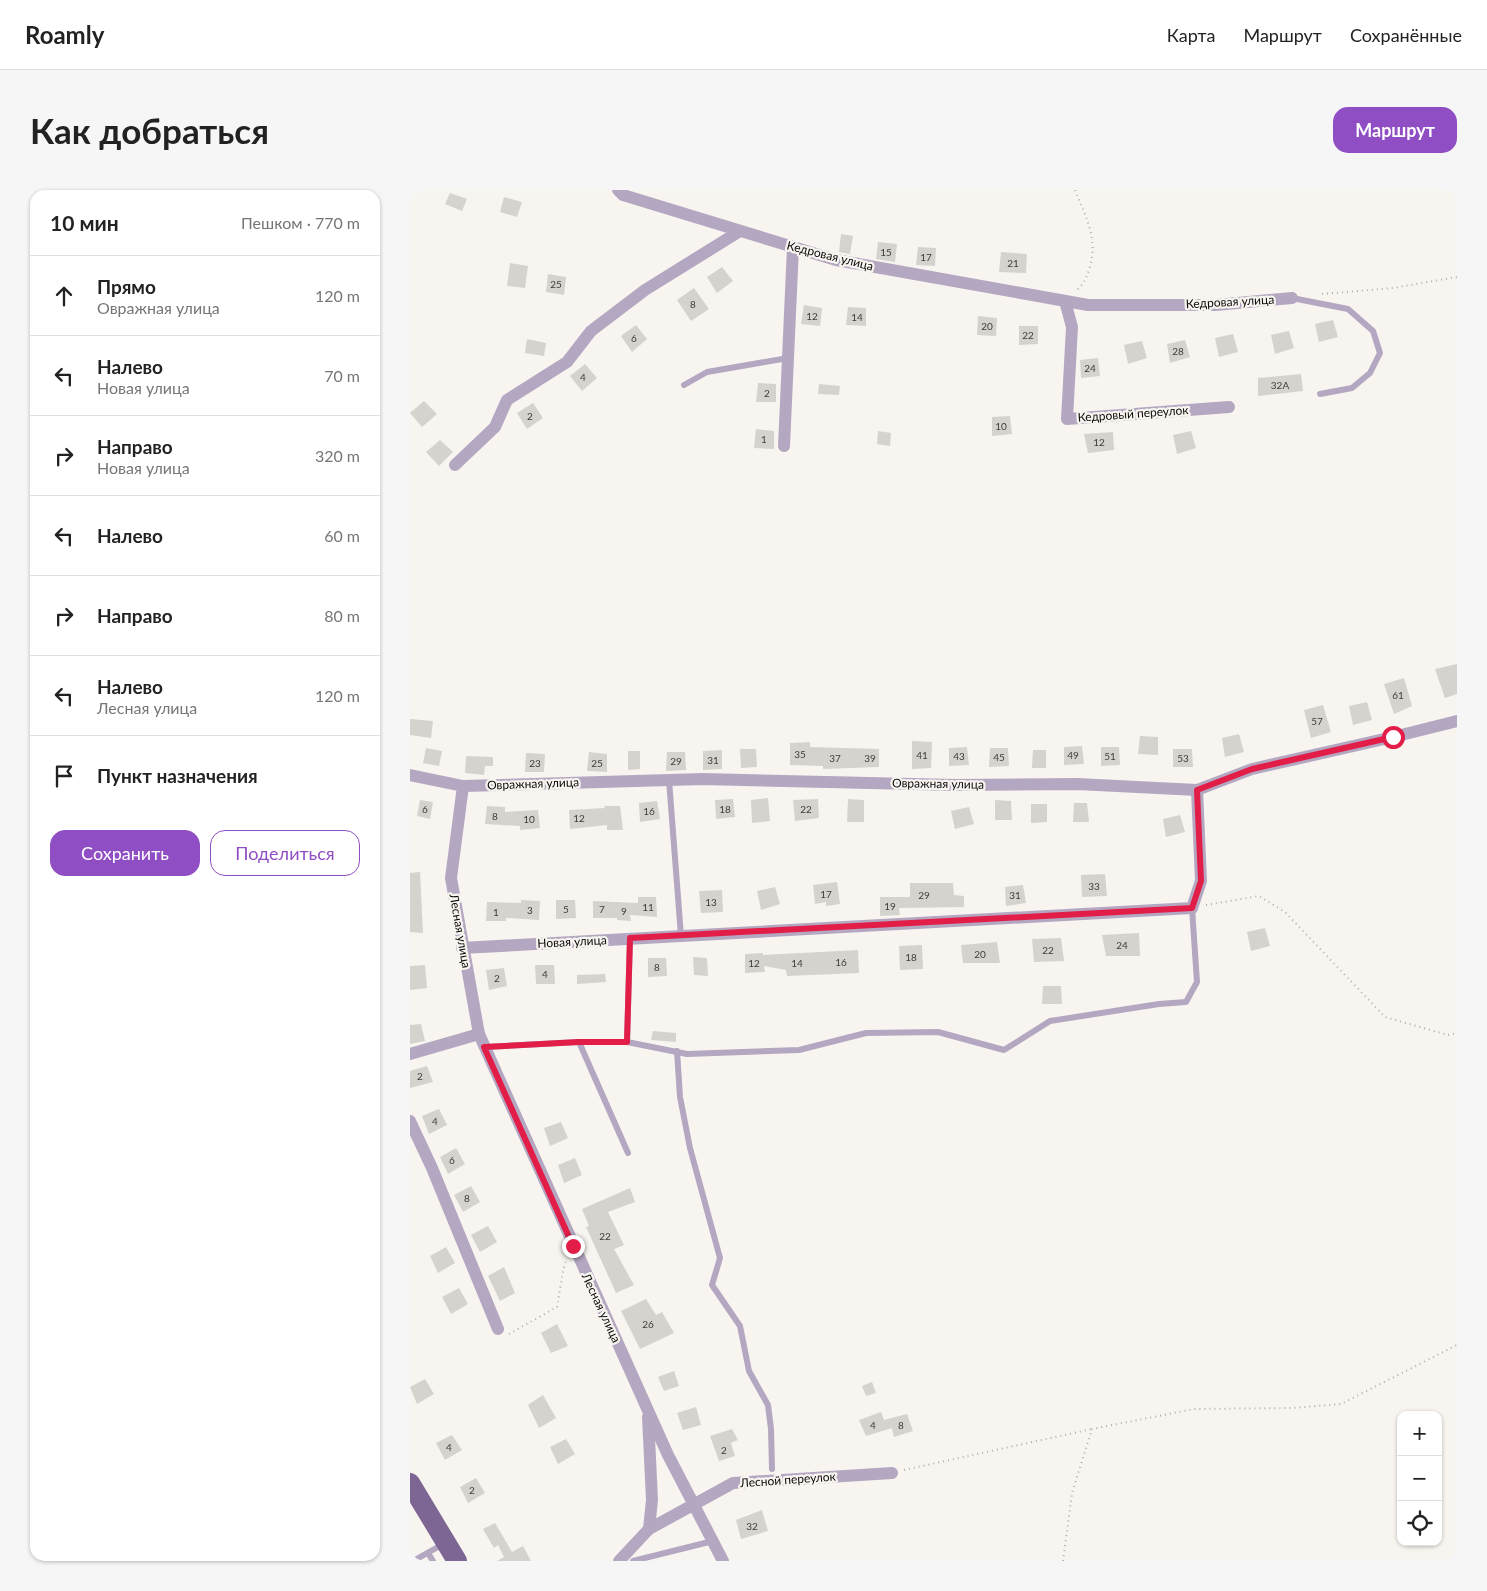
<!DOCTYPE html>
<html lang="ru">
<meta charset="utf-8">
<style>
body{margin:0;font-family:Lato,sans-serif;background:#f6f6f6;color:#222}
.controls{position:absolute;right:15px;bottom:15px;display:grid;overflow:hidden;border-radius:10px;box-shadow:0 1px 4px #0004}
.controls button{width:45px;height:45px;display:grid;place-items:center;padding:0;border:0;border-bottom:1px solid #e0e0e0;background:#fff;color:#222;font:25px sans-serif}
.stop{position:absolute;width:15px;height:15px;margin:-11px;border:4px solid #e11d48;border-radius:50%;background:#fff}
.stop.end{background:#e11d48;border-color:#fff;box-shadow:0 1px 5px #0008}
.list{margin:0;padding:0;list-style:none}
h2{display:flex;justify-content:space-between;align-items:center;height:65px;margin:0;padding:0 20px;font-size:21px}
h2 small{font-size:16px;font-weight:400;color:#767676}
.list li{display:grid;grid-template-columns:32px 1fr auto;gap:15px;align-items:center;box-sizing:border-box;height:80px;padding:0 20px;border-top:1px solid #e0e0e0}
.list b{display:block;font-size:19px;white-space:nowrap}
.list p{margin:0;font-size:16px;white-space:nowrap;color:#767676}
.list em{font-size:16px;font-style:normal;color:#767676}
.actions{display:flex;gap:10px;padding:15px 20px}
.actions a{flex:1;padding:11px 0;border:1px solid #8f4ec3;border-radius:15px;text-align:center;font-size:18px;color:#8f4ec3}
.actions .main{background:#8f4ec3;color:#fff}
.icon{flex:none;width:28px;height:28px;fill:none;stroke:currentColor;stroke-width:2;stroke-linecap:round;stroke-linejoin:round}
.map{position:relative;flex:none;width:1047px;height:1371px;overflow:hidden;border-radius:15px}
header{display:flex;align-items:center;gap:30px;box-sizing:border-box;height:70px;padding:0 25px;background:#fff;border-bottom:1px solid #e0e0e0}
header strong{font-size:24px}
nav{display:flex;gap:28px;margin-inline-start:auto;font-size:18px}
.intro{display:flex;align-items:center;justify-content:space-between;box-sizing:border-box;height:120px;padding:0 30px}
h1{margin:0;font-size:35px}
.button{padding:12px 22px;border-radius:15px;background:#8f4ec3;color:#fff;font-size:18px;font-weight:700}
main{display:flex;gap:30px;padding:0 30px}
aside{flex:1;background:#fff;border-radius:15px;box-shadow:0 1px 4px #0004}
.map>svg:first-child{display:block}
.building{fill:#d5d3ce}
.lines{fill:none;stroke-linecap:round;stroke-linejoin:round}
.path{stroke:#b0aeaa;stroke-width:2;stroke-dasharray:1 4;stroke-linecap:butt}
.lane{stroke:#b4a7c1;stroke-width:6}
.street{stroke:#b4a7c1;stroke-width:12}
.primary{stroke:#7d6693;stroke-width:20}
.route{stroke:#e11d48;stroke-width:6}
.labels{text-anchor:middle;stroke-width:4.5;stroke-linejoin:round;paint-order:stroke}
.number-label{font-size:10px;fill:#3e3d3b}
.street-label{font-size:12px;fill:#0c0b0a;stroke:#f8f5f0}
</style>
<header>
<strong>Roamly</strong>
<nav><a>Карта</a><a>Маршрут</a><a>Сохранённые</a></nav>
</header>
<div class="intro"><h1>Как добраться</h1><a class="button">Маршрут</a></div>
<main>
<aside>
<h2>10 мин<small>Пешком · 770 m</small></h2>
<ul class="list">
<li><svg class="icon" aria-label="ahead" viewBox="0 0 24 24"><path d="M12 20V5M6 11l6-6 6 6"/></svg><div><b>Прямо</b><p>Овражная улица</p></div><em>120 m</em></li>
<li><svg class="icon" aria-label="left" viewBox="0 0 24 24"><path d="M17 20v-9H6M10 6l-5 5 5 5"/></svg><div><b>Налево</b><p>Новая улица</p></div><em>70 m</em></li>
<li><svg class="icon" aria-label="right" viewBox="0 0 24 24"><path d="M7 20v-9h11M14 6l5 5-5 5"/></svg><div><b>Направо</b><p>Новая улица</p></div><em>320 m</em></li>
<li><svg class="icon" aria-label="left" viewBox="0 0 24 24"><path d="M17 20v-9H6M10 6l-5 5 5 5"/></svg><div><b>Налево</b></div><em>60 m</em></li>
<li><svg class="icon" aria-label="right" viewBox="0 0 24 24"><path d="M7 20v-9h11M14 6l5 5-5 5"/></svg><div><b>Направо</b></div><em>80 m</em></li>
<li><svg class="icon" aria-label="left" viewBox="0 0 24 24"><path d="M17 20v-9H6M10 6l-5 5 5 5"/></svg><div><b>Налево</b><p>Лесная улица</p></div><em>120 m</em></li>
<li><svg class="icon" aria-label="arrive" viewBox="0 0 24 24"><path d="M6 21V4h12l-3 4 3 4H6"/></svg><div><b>Пункт назначения</b></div></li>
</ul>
<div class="actions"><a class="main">Сохранить</a><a>Поделиться</a></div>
</aside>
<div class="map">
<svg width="1047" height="1371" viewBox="0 0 1047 1371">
<rect width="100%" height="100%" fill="#f8f5f0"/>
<g class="building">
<path d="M40,3L57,9L52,21L35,14Z"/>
<path d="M94,7L112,12L107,27L90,22Z"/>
<path d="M431,44L443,46L440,64L429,62Z"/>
<path d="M468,52L487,54L485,72L466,69Z"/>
<path d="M508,57L526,58L525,76L506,75Z"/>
<path d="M591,62L617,64L616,83L589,82Z"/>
<path d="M100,73L118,76L115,98L97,96Z"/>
<path d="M312,77L323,91L307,103L297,87Z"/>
<path d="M138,84L156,87L154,105L136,102Z"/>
<path d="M284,98L299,119L281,131L267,110Z"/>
<path d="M394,115L412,118L410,136L391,134Z"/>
<path d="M438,117L456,118V136L436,135Z"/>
<path d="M568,126L587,128L586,146L567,145Z"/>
<path d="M923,130L928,147L909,152L905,134Z"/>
<path d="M226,135L237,149L222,162L211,146Z"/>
<path d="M609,136H628V154L609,155Z"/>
<path d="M879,141L884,158L865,164L861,145Z"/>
<path d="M823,144L828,162L809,167L805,148Z"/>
<path d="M117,149L136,153L134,166L115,163Z"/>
<path d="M775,150L780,167L760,173L757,154Z"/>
<path d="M732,151L737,168L718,174L714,155Z"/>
<path d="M688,168L690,186L671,188L670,170Z"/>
<path d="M175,174L187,188L172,201L160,186Z"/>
<path d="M891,184L893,201L848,206V188Z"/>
<path d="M348,193L366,194V212H346Z"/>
<path d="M409,194L430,196L429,205L408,204Z"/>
<path d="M14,211L27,224L12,237L0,223Z"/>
<path d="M123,213L133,228L117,239L107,223Z"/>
<path d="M600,226L602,244L582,246V227Z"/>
<path d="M346,239L364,241V259L344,258Z"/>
<path d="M468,241L481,243L480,256L467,254Z"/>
<path d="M781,241L786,258L767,264L763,245Z"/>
<path d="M703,242L704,260L678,263L674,244Z"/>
<path d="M30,250L43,262L29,276L16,262Z"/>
<path d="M1047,474V504L1035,508L1025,479Z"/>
<path d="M994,488L1002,516L984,524L974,494Z"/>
<path d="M957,512L962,530L943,535L939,516Z"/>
<path d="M913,515L921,542L901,548L894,520Z"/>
<path d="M0,529L23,531L21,548L0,545Z"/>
<path d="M829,544L834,562L815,567L812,548Z"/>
<path d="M730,546L748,547V565L728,564Z"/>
<path d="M502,551L522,552L521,578L502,579Z"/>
<path d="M400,552V557L469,559V577L413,579V576L380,575V553Z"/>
<path d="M672,556L674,574L654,575V557Z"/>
<path d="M557,557L559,575L539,576V558Z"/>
<path d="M691,557H709L710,575L691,576Z"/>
<path d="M16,558L32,561L29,576L13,573Z"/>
<path d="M580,558H598L599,576L579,577Z"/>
<path d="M330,559H346L347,577L331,578Z"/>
<path d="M763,559H782L783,577H763Z"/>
<path d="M312,560V579L293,580V561Z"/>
<path d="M623,560H636V578H622Z"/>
<path d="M218,561H230V579L218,580Z"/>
<path d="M179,562L197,564V582L177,581Z"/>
<path d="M257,562H275L276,580L256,581Z"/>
<path d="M116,563L135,564L134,582H115Z"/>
<path d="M56,566L83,567V576H75L74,585L55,583Z"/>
<path d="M358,608L360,631L342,633L341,610Z"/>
<path d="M323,609L325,627L306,629L305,610Z"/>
<path d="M408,609L409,628L385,631L383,610Z"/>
<path d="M438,609L454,610V632H437Z"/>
<path d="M10,610L23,612L20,629L7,626Z"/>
<path d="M585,610L601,611L602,630H585Z"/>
<path d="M247,611L250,629L230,632L229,613Z"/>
<path d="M664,613H677L679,632H663Z"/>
<path d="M621,614H637V632L621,633Z"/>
<path d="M77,616L95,617V622L128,620L130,638L110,640V636L75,634Z"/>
<path d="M194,616H210L213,640H197V635L160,639L159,620L195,618Z"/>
<path d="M559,617L564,634L545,639L541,621Z"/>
<path d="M770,625L775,642L756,647L753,629Z"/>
<path d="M10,682L13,743L0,742V683Z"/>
<path d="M695,684L697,706L672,707L671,685Z"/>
<path d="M427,692L430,714L416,716V712L405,714L403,695Z"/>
<path d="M500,693H543L544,705L554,706V717L489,718L490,725L470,726V707H500Z"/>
<path d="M613,695L616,713L596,716L595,697Z"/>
<path d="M365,697L370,714L351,720L347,701Z"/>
<path d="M312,700L313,722L291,723L289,701Z"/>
<path d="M228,707H246L247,727L220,725L221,731L207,730V728H183V711L228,713Z"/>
<path d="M111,710L130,711L129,730L96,728V731H76L77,712L111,713Z"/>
<path d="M146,710H165L166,728L146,729Z"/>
<path d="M855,738L860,756L841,761L837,742Z"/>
<path d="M729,743L730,766H696L692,745Z"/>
<path d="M651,748L654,771L624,772L622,749Z"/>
<path d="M587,752L590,773H553L551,755Z"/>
<path d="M512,755L513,779L490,780L489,756Z"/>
<path d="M448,760L449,783L377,786L376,780L354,776L355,782L335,783V764L353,763V765Z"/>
<path d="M283,767L297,768L298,786L284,785Z"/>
<path d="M238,768H256L257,786L238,787Z"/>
<path d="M15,775L17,798L0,800V776Z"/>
<path d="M125,775H144L145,794H126Z"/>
<path d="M94,778L97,796L79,800L76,780Z"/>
<path d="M195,784L196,792L167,794V785Z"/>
<path d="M633,796H651L652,814H632Z"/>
<path d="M11,834L15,851L0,854V835Z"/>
<path d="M243,841L266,843V852L241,850Z"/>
<path d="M17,876L23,892L0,898V881Z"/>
<path d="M29,919L37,935L19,944L12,926Z"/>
<path d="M151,932L158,948L140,956L134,938Z"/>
<path d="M46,958L55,974L38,984L30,967Z"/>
<path d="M165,968L172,985L154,993L148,975Z"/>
<path d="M61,996L70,1012L53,1022L44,1005Z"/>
<path d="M220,998L225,1012L198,1022L214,1055L204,1059L224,1095L206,1103L176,1037L179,1036L172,1019Z"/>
<path d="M78,1036L87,1052L70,1062L61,1045Z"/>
<path d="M36,1057L45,1073L28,1083L20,1066Z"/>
<path d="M94,1077L105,1103L90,1111L78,1086Z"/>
<path d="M49,1098L58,1114L41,1124L32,1107Z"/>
<path d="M236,1109L246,1125L252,1122L264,1143L230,1159L211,1121Z"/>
<path d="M147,1134L158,1156L141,1163L131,1143Z"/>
<path d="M264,1181L269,1196L254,1201L248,1187Z"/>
<path d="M15,1189L24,1204L7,1214L0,1197Z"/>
<path d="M462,1192L466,1203L456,1206L452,1196Z"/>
<path d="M133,1205L146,1228L129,1238L118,1215Z"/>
<path d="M286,1217L291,1235L273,1240L267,1223Z"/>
<path d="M471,1222L474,1230L497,1224L503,1241L484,1247L482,1238L456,1246L449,1230Z"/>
<path d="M322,1239L328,1250L321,1253L325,1266L309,1271L300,1246Z"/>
<path d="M42,1245L52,1260L35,1270L26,1253Z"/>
<path d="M156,1249L165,1264L148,1274L140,1257Z"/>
<path d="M66,1288L75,1303L58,1313L50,1297Z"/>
<path d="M352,1320L358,1341L331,1349L326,1330Z"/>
<path d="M85,1333L102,1362L113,1356L121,1371H87L94,1367L88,1355L84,1358L73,1339Z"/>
</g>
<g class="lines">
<g class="path">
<path d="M665,0C676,28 689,49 679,80C676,89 674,93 667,100"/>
<path d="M912,104L983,98L1047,87"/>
<path d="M796,715L849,706L875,722L975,827L1038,845L1047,843"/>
<path d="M99,1144L147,1117C149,1108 153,1074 157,1069"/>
<path d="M494,1280L682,1239"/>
<path d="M653,1371L662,1303L682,1239L784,1219L882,1218L931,1214L1047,1155"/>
</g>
<g class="lane">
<path d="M882,108L938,119L963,141L970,163L960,183L942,198L910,204"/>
<path d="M274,195L297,182L378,168"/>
<path d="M259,590L271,746"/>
<path d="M169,852L218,963"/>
<path d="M217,852L220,748"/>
<path d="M75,857L169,852H217L277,864L389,860L456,843L528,842L594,860L640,831L749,814L776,812L787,792L782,718"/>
<path d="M267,861L270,907L280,958L310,1068L302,1095L330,1136L339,1181L358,1215L361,1239L362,1279"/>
<path d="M18,1363L23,1371"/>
<path d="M3,1371L35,1353"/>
<path d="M223,1371L303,1351"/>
</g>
<g class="street">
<path d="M208,0L213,5L426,70L678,115H806L882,108"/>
<path d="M655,111L662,137L657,229L819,217"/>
<path d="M374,256L383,57"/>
<path d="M45,275L85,237L97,210L157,172L181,141L235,100L330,41"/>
<path d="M0,585L53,596L293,589L545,595L667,594L787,600L842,579L983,547L1047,531"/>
<path d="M53,596L41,688L69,844L258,1265L313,1371"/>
<path d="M52,758L782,718L791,691L787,600"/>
<path d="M0,864L69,844"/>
<path d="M0,931L22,978L88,1139"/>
<path d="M238,1227L242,1310L239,1339"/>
<path d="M209,1371L239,1339L323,1293L482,1283"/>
</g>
<path class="primary" d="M0,1293L47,1371"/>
</g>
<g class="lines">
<path class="route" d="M163,1056L74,857L169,852H217L220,748L782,718L791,691L787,600L842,579L983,547"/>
</g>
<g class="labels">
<g class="number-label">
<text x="476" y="66">15</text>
<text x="516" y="71">17</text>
<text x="603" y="77">21</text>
<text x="146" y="98">25</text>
<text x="283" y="118">8</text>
<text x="402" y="130">12</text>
<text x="447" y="131">14</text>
<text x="577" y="140">20</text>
<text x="618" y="149">22</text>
<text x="224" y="152">6</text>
<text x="768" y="165">28</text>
<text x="680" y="182">24</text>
<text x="173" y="191">4</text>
<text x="870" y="199">32А</text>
<text x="357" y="207">2</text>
<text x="120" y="230">2</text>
<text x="591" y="240">10</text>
<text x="354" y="253">1</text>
<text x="689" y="256">12</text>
<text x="988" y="509">61</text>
<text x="907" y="535">57</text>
<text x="390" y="568">35</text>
<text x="512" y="569">41</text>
<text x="663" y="569">49</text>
<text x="549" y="570">43</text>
<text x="700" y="570">51</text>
<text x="589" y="571">45</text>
<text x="425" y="572">37</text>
<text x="460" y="572">39</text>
<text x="773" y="572">53</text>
<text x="303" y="574">31</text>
<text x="266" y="575">29</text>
<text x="125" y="577">23</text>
<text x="187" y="577">25</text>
<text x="15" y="623">6</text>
<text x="315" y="623">18</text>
<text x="396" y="623">22</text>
<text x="239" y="625">16</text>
<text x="85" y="630">8</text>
<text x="169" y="632">12</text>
<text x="119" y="633">10</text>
<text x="684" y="700">33</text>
<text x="416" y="708">17</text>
<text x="514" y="709">29</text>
<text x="605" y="709">31</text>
<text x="301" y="716">13</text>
<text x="480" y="720">19</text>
<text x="238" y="721">11</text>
<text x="156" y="723">5</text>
<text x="192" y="723">7</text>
<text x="120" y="724">3</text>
<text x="214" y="725">9</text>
<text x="86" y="726">1</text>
<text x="712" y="759">24</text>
<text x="638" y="764">22</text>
<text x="570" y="768">20</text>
<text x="501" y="771">18</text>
<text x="431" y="776">16</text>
<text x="344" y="777">12</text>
<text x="387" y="777">14</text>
<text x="247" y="781">8</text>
<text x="135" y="788">4</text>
<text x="87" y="792">2</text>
<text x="10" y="890">2</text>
<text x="25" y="935">4</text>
<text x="42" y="974">6</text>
<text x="57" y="1012">8</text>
<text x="195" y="1050">22</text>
<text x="238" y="1138">26</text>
<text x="463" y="1239">4</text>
<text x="491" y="1239">8</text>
<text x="39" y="1261">4</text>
<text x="314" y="1264">2</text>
<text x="62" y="1304">2</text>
<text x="342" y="1340">32</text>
</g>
<g class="street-label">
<text transform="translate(420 66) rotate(14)" y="4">Кедровая улица</text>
<text transform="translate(820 112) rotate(-3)" y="4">Кедровая улица</text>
<text transform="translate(723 224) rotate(-4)" y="4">Кедровый переулок</text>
<text transform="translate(123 594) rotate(-2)" y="4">Овражная улица</text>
<text transform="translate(528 594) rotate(1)" y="4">Овражная улица</text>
<text transform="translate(50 741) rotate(80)" y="4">Лесная улица</text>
<text transform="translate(162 752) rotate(-3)" y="4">Новая улица</text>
<text transform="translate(191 1118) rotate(65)" y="4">Лесная улица</text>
<text transform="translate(378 1290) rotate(-4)" y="4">Лесной переулок</text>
</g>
</g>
</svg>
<div class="controls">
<button>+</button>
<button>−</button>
<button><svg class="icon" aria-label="locate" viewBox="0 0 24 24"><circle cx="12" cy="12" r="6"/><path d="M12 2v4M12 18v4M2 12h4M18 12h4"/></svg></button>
</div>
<div class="stop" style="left:983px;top:547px"></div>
<div class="stop end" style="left:163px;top:1056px"></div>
</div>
</main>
